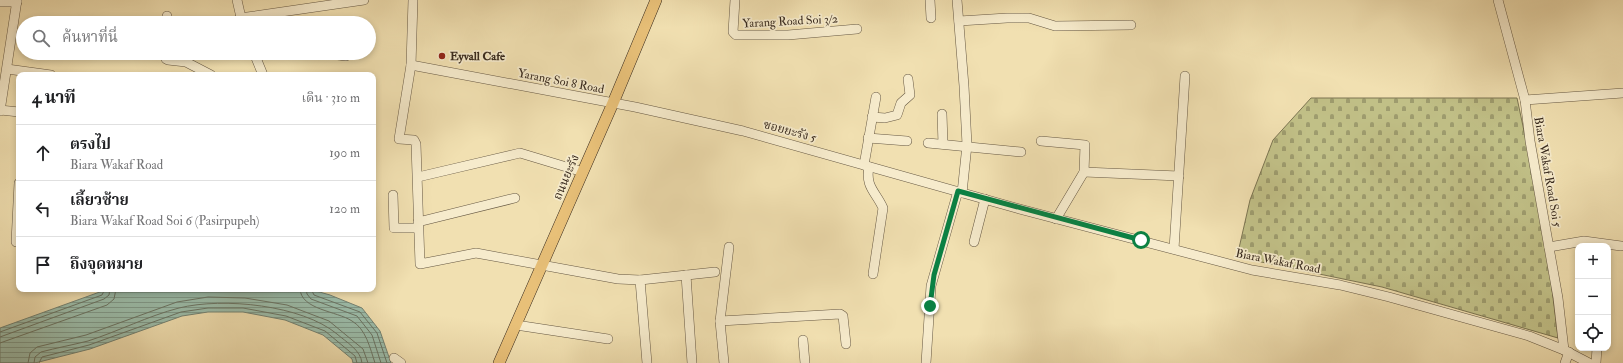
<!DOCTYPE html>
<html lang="th">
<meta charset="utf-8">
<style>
body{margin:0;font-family:"IM FELL Double Pica","Noto Serif Thai",serif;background:#f2f2f2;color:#202124}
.controls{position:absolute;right:12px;bottom:12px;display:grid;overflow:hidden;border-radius:8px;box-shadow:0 2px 6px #0003}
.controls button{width:36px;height:36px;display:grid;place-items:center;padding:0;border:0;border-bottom:1px solid #e0e0e0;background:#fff;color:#202124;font:20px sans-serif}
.stop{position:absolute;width:12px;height:12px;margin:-9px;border:3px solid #0b8043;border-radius:50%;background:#fff}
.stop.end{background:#0b8043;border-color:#fff;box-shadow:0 1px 4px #0008}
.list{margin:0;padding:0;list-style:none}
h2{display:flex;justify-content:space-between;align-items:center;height:52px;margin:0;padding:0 16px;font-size:17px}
h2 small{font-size:13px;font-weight:400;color:#757577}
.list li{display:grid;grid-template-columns:26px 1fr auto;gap:12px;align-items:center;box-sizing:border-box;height:56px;padding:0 16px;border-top:1px solid #e0e0e0}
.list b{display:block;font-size:15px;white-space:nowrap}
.list p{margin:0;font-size:13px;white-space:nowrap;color:#757577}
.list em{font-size:13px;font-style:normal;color:#757577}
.icon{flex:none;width:22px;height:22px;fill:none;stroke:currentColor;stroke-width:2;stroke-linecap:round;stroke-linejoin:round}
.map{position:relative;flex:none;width:1623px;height:363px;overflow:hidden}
.search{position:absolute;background:#fff;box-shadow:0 2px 6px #0003;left:16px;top:16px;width:360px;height:44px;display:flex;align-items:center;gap:10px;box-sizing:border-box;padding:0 14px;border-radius:22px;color:#757577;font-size:15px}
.panel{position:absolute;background:#fff;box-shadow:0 2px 6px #0003;left:16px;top:72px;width:360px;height:220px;border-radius:8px}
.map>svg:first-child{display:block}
.cemetery{fill:url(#cemetery-stones);stroke:#7c7552}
.water{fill:url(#water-rules);stroke:#738273}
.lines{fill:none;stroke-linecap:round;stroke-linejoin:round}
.shore{stroke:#6a7464;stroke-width:1}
.minor-casing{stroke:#665843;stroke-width:10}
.major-casing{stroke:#382a1e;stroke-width:12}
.minor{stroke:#f6ebcc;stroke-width:9}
.major{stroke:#e8c078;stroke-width:11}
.route{stroke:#0b8043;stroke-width:5}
.poi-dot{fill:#8f2418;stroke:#f6ebcc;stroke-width:1.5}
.labels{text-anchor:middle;stroke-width:3.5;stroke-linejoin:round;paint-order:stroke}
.street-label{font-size:12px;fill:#382a1e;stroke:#f6ebcc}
.poi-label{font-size:12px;font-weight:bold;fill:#382a1e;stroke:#f6ebcc;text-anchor:start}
</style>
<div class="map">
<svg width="1623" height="363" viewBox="0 0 1623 363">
<defs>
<pattern id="cemetery-stones" width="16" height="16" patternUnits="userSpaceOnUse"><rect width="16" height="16" fill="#c1c087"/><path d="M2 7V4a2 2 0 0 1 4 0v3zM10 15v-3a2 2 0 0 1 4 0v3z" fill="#9e9c6e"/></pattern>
<pattern id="water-rules" width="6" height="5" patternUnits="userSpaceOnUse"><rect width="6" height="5" fill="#9bbdab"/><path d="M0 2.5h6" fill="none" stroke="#7f9a8b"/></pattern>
</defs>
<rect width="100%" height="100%" fill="#f1e0b1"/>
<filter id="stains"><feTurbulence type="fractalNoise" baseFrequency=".005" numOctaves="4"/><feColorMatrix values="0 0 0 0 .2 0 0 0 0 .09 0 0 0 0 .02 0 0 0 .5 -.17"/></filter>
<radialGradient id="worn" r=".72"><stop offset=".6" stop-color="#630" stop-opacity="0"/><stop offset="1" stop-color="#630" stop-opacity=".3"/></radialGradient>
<path class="cemetery" d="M1311,98H1517L1544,225L1558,338L1382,287L1237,257L1250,200L1273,140Z"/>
<path class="water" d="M108,289H309L330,295L362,308L380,331L391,363H353L352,359L323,335L285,320L243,312H208L182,316L90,349L35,363H0V328Z"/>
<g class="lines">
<g class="shore">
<path d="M300,289C301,310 337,311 352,321C366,329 370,348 375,363"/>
<path d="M306,289L307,294L311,299L357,316L372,335L381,363"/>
<path d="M311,289L314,295L360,312L377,333L387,363"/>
<path d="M0,332L102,295L105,289"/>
<path d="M0,337L104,299L109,295L110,289"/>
<path d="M0,343L107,305L114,299L116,289"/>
<path d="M28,363L30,353L37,347L86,335L177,302L208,297L245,298L287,305L329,321L363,349L368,363"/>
<path d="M34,363L35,357L41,352C56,348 72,345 88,341C119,331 148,316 179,308C223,297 302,305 337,334C346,342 361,350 362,363"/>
<path d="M39,363L42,357L89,345L181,312L208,308H243L286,316L325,331L355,356L357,363"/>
</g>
<defs>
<g id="minor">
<path d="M237,0L242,22"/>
<path d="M413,0L411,65L399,139L414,140L416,144L420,264L476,253L618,279L640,280L715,272"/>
<path d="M735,0L733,32L736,35H788L857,29"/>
<path d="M930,0L931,18"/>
<path d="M957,0L964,86L967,145L962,193"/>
<path d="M1498,0L1525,100L1530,141L1558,298L1564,350"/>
<path d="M0,2H17"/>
<path d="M240,18L364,0"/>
<path d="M959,21L1007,18H1029L1055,26L1131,25"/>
<path d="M167,23V16"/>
<path d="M165,53L166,59L168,60L186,62L211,75"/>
<path d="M254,53L263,75"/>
<path d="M321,53L346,56"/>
<path d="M411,65L635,107L743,131L1016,208L1252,270L1340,285L1389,297L1529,336L1564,350L1589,363"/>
<path d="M7,69L51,75"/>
<path d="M1525,100L1623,93"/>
<path d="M0,110L19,112"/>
<path d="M0,111L17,0"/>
<path d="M942,114L943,144"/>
<path d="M872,117L885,118L897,115L901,103L910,95L908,79"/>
<path d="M868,138L907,141"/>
<path d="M1041,141L1085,145L1084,172L1056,219"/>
<path d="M928,143L1021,152"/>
<path d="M864,165L876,97"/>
<path d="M869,167C865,187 876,192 883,208L873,274"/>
<path d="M1084,172L1179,176"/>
<path d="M418,177L520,153L583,172"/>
<path d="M393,195L394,228H418"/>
<path d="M418,222L515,198"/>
<path d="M16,242L19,183"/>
<path d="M974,242L985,199"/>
<path d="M1549,247L1584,241L1621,246"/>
<path d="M1174,249L1185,76"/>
<path d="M686,275L692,363"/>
<path d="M640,280L647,363"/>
<path d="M720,321L840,314L843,316L846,344"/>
<path d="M516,325L608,339"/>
<path d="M803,340L805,363"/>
<path d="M394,358L401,363"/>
<path d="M724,363L720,321L729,247"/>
<path d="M926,363L931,286L958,191"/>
<path d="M1565,363L1569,352"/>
<path d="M1596,363L1597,348"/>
</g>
<path id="major" d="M499,363L613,103L656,0"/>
</defs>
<use href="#minor" class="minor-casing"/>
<use href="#major" class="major-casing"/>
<use href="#minor" class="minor"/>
<use href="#major" class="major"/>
</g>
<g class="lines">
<path class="route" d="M930,306L934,275L958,191L1141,240"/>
</g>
<circle class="poi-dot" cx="442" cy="56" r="4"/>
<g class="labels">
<g class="street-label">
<text transform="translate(790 21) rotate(-3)" y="4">Yarang Road Soi 3/2</text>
<text transform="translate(561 81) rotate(11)" y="4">Yarang Soi 8 Road</text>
<text transform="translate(790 131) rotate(15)" y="4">ซอยยะรัง 5</text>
<text transform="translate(1548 172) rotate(80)" y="4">Biara Wakaf Road Soi 5</text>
<text transform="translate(566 177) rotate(-67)" y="4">ถนนยะรัง</text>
<text transform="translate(1278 261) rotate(11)" y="4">Biara Wakaf Road</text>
</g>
<g class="poi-label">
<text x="450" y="60">Eyvall Cafe</text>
</g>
</g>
<rect width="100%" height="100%" filter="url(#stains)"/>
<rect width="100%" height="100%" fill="url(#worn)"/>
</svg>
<div class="controls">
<button>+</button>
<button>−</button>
<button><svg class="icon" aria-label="locate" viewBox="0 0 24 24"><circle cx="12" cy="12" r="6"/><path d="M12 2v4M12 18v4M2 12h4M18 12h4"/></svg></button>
</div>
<div class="stop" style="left:1141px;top:240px"></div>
<div class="stop end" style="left:930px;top:306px"></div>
<div class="search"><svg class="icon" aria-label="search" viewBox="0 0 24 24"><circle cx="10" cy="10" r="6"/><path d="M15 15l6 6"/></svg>ค้นหาที่นี่</div>
<section class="panel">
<h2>4 นาที<small>เดิน · 310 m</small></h2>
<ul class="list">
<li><svg class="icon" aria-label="ahead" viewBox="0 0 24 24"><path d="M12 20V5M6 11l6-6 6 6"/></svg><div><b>ตรงไป</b><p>Biara Wakaf Road</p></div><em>190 m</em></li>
<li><svg class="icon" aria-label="left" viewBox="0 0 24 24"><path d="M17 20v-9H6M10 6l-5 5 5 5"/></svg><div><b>เลี้ยวซ้าย</b><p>Biara Wakaf Road Soi 6 (Pasirpupeh)</p></div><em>120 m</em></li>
<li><svg class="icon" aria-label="arrive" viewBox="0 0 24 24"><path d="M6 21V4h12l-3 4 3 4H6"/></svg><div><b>ถึงจุดหมาย</b></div></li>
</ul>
</section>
</div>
